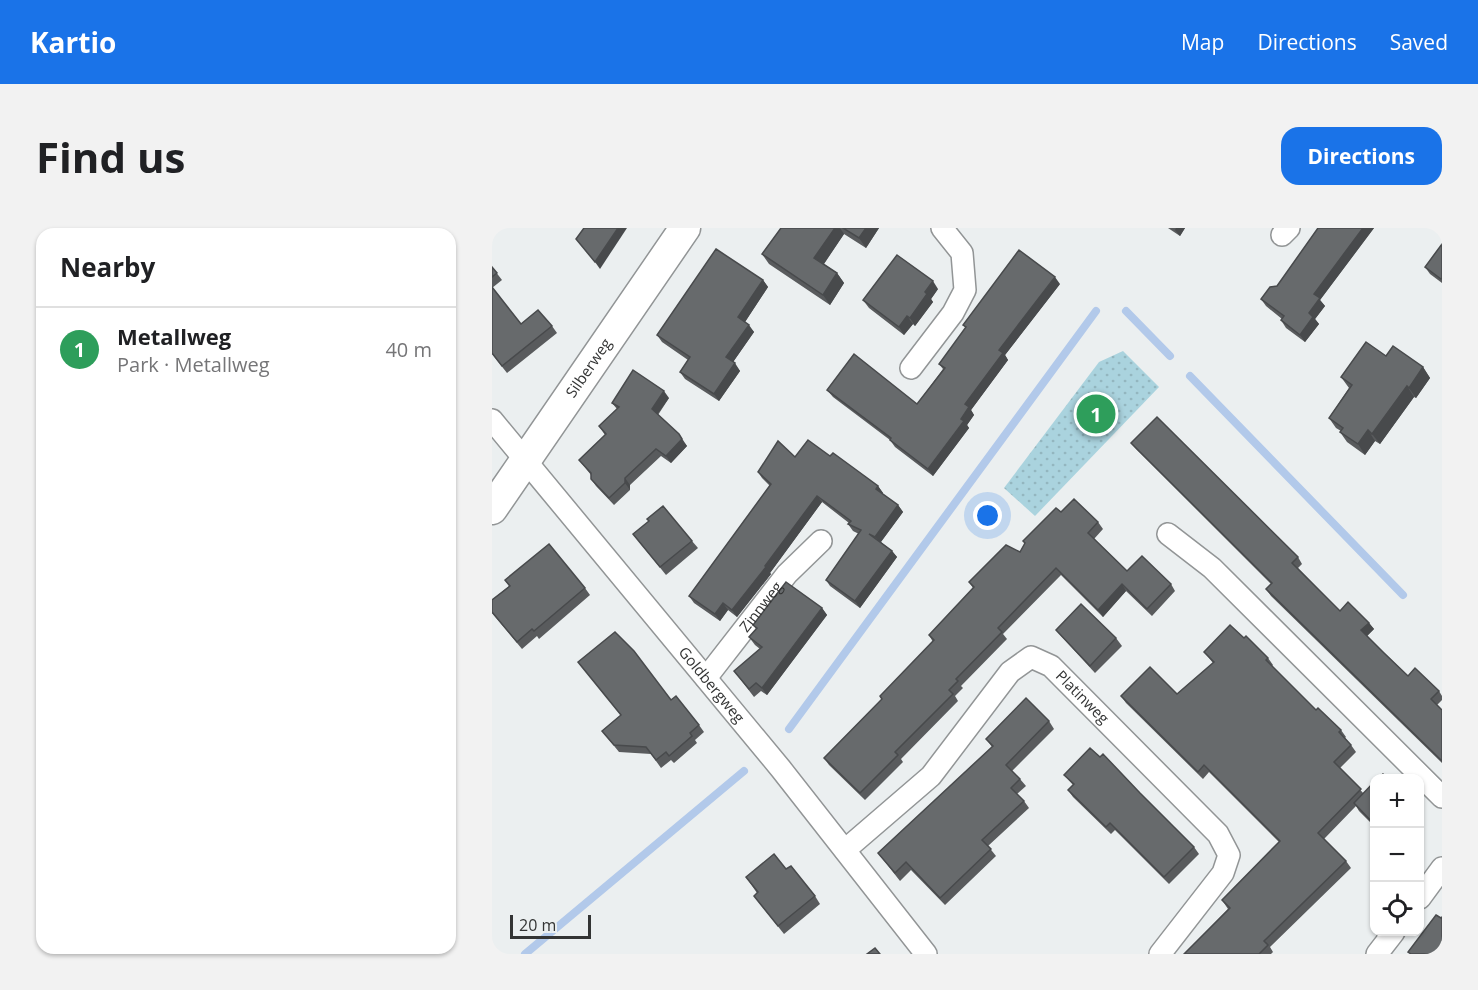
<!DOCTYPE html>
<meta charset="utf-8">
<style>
body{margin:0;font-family:"Open Sans",sans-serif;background:#f2f2f2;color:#202124}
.controls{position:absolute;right:18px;bottom:18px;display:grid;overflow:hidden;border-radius:12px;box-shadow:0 2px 4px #0004}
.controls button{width:54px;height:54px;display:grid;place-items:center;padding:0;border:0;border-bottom:2px solid #e0e0e0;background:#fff;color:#202124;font:30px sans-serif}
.scale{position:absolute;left:18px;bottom:15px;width:81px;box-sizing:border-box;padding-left:6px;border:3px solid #333434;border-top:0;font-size:16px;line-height:21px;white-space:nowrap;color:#333434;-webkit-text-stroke:4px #ebeff0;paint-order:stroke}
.you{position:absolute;left:496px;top:288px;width:21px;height:21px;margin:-15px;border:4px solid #fff;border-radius:50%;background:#1a73e8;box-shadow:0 0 0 9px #1a73e833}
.badge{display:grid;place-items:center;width:39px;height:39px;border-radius:50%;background:#1a73e8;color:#fff;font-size:20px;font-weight:700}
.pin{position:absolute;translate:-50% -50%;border:3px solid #fff;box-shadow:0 2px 6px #0006}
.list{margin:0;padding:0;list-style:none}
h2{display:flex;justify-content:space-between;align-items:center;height:78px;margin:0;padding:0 24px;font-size:26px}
h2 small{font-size:20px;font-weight:400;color:#757577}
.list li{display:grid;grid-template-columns:39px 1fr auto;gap:18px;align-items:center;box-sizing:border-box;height:84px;padding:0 24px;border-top:2px solid #e0e0e0}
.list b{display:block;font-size:22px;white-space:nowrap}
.list p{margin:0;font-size:20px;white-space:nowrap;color:#757577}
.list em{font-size:20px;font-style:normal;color:#757577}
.icon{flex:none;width:33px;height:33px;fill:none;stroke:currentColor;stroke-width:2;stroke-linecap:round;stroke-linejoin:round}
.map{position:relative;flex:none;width:950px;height:726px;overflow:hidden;border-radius:18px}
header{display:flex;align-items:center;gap:36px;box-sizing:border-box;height:84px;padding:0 30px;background:#1a73e8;color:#fff}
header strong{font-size:28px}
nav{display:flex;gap:33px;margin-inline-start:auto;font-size:21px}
.intro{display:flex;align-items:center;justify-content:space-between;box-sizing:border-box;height:144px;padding:0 36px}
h1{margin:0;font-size:42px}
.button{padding:15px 27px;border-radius:18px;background:#1a73e8;color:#fff;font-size:21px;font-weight:700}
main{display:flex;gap:36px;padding:0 36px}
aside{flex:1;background:#fff;border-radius:18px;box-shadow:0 2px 4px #0004}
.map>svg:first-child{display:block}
.park{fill:url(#park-dots)}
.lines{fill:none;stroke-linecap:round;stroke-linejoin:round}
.stream{stroke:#b2c9ea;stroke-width:8}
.street-casing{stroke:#929596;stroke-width:24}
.secondary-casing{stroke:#929596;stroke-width:33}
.street{stroke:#fff;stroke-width:21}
.secondary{stroke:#fff;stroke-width:30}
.wall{fill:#595b5d}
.shaded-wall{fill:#484a4c}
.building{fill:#676a6c;stroke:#484a4c;stroke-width:1.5}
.labels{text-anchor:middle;stroke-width:6;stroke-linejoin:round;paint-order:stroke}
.street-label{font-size:15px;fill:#333434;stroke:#ebeff0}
</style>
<header>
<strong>Kartio</strong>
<nav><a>Map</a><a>Directions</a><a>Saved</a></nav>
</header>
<div class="intro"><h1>Find us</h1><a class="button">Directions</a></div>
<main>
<aside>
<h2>Nearby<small></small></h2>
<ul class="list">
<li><span class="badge" style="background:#2e9e5b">1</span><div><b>Metallweg</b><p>Park · Metallweg</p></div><em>40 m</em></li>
</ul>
</aside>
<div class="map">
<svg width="950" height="726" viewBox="0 0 950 726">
<defs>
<pattern id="park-dots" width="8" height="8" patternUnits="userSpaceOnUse" patternTransform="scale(1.5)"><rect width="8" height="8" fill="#aad3de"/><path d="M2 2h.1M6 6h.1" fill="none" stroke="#93b6bf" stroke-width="1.8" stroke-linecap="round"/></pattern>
</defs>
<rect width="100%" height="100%" fill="#ebeff0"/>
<path class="park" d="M631,123L667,159L543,288L512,260L607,134Z"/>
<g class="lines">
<g class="stream">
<path d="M634,83L678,128"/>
<path d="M698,148L911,367"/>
<path d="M297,501L604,83"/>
<path d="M33,726L252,543"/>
</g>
<defs>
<g id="street">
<path d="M790,7L797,0"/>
<path d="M419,140L461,85L473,62L470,25L450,0"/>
<path id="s1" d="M0,192L289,541L434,726"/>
<path d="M676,306L720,340L950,569"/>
<path id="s2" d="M214,450L295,346L329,313"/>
<path id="s3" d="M353,622L439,548L518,444L539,429L559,438L726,606L737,627L731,645L668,726"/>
<path d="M928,670L950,640"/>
<path d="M885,726L902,704"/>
</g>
<g id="secondary">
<path id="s4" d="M0,281L193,0"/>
</g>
</defs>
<use href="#street" class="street-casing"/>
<use href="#secondary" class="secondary-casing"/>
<use href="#street" class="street"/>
<use href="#secondary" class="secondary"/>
</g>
<g class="wall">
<path d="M289,0H387L374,20L352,6L332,36L345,45L352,55L338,77L277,36L270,26Z"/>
<path d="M676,0H693L688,8Z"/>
<path d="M826,0H882L828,72L833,78L823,91L827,96L813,114L794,100L789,92L790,91L774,78L769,71L785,58Z"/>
<path d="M950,16V55L938,46L933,39Z"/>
<path d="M0,39L10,52L0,60L29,96L60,98L65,105L15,145L0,126Z"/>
<path d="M271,52L276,59L253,94L262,104L241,134L248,143L227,173L193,151L188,144L196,132L170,114L165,107Z"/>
<path d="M568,56L513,127L516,132L479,182L482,187L475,197L477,200L441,248L403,219L398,212L341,169L335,162L425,176L451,141L447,136L474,100L471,97Z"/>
<path d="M446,61L439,71L441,74L423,98L421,96L412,107L377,80L371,72Z"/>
<path d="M894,128L931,139L938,150L924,170L922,169L888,216L883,213L873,227L855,214L848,204L849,203L844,200L837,190L857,160L849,149Z"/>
<path d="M177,170L166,187L195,218L179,235L169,228L138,257V262L122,277L104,258L99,251V247L87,232L113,207L107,198L125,181L120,175Z"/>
<path d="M639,215L806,329L810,336L806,340L848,383L877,395L882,401L875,408L916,448L947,463L950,468V472L945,477L950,482V535L779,368L774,361L779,356L644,221Z"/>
<path d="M338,228L386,258L391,265L390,266L406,277L411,284L389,314L400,323L405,329L368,380L338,358L334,352L367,306L361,303L356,296L357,295L330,274L278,345L279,346L245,389L236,382L228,393L202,375L197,368L278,258L270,250L266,244L303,229Z"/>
<path d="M569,284L606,294L611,301L602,311L635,343L679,356L683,363L660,388L634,363L611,389L569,347L511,406L515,411L469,458L471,460L463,468L466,473L409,531L411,534L373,572L337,537L332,530L390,471L388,468L441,414L437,407L481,360L477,354L528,324L533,315L531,313Z"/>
<path d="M141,306L200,313L206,320L174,347Z"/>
<path d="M13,352L93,360L98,367L47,411L45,408L30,421L0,385V372L17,358Z"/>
<path d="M330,380L335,387L275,467L269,463L262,469L242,443L268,421L263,417L257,409L264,401L261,397Z"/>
<path d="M564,402L624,410L630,418L603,445L570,409Z"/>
<path d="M752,410L776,430L781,437L780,438L824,482L849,502L854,509L853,510L859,517L864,524L848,540L872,566L882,554V598L867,583L864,578L832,611L854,633L859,640L778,719L781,724L779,726H692L736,681L730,672L787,614L717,544L711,551L634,475L629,468L685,466L721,435L712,424Z"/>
<path d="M86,434L179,472L207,497L212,504L203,512L205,515L182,535L179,532L169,540L159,526L127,524L110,503L129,487Z"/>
<path d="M557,493L562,501L520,543L528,551L534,558L525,566L532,573L537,580L496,618L504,628L453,677L419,642L408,653L386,625L500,519L494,511Z"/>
<path d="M572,547L648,565L702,619L707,626L677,656L623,602L619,606L581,569L576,562L581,557Z"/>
<path d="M294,641L323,668L328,676L292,706L262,668L265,665L254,649Z"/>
</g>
<g class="shaded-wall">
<path d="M126,0H135L108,41L103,34Z"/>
<path d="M343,0H348L352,6L329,40L322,30Z"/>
<path d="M374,0H387L374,20L367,10Z"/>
<path d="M684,0H693L688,8L683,2Z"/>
<path d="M871,0H882L828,72L833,78L823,91L827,96L813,114L808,107L817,85L822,66Z"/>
<path d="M345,45L352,55L338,77L331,67Z"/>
<path d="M563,49L568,56L513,127L516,132L479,182L482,187L475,197L477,200L441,248L436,241L469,191L473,176L507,122Z"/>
<path d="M271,52L276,59L251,97L246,89Z"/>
<path d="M441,53L446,61L439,71L441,74L423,98L418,90L433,64Z"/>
<path d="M415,88L421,96L412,107L407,99Z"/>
<path d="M257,97L262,104L239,137L234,129Z"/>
<path d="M243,135L248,143L227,173L222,166Z"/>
<path d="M931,139L938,150L924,170L917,160Z"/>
<path d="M915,158L922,169L888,216L880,206Z"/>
<path d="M172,163L177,170L164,188L160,181Z"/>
<path d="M876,202L883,213L873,227L866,216Z"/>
<path d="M187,206L195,218L179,235L174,228Z"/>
<path d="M133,250L138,257V262L133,255Z"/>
<path d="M386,258L391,265L388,268L384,261Z"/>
<path d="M325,268L330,274L278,345L279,346L245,389L240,382Z"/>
<path d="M406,277L411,284L388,315L383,309Z"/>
<path d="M400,323L405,329L368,380L363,373Z"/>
<path d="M630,356L634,363L611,389L606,382Z"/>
<path d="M231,375L236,382L228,393L223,386Z"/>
<path d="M330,380L335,387L275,467L270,460Z"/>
<path d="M877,395L882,401L874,409L869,402Z"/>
</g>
<g class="building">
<path d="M92,0H126L103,34L84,11Z"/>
<path d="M289,0H343L322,30L345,45L331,67L270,26Z"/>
<path d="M351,0H374L367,10Z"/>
<path d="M826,0H871L822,66L828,70L817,85L821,89L808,107L789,92L792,88L769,71L778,59L785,58Z"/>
<path d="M950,16V50L949,51L933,39Z"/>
<path d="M224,21L271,52L246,89L257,97L234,129L243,135L222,166L188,144L198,129L165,107Z"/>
<path d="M527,22L563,49L507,122L511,125L473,176L477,179L469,191L472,193L436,241L398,212L399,210L335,162L362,126L425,176L453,140L447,136L474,99L471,97Z"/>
<path d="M405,27L441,53L433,64L435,66L418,90L415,88L407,99L371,72Z"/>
<path d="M0,39L5,45L0,49Z"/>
<path d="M0,59L29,96L46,82L60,98L10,138L0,125Z"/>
<path d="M874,114L894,128L901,118L931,139L917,160L915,158L880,206L876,202L866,216L848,204L851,200L837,190L860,157L849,149Z"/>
<path d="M141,142L172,163L160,181L187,206L190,211L174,228L164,221L133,250V255L117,270L99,251V245L87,232L114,206L107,198L127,179L120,175Z"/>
<path d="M665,189L806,329L800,335L848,383L856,374L877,395L869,402L892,425L916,448L923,440L947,463L939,471L950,482V533L774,361L780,355L639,215Z"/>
<path d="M316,212L338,228L341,225L363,241L386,258L384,261L406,277L383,309L377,306L400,323L363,373L334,352L369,302L356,296L359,293L325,268L273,338L274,339L240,382L231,375L223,386L197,368L279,256L266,244L286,213L303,229Z"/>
<path d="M582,271L606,294L596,305L635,343L650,328L679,356L655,381L630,356L606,382L564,340L506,400L510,404L464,451L466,453L457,462L461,466L403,524L406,527L368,565L332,530L390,471L388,468L442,412L437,407L482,359L477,354L514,317L528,324L533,315L531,313L564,280L569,284Z"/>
<path d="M171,278L200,313L168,339L141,306L157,293L155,291Z"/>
<path d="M57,316L93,360L42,403L40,401L25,414L0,384V372L18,358L13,352Z"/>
<path d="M294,354L330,380L270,460L264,455L257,461L242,443L270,419L257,409L265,400L261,397Z"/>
<path d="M589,376L624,410L598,438L564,402Z"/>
<path d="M738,397L752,410L754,408L776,430L774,432L824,482L826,480L849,502L847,504L859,517L842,534L869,561L826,605L854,633L772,713L776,717L767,726H692L738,680L730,672L788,613L712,537L706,544L629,468L658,439L685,466L722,434L712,424Z"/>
<path d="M123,404L142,423L179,472L184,468L207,497L198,505L200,508L177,528L174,524L164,532L154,519L122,517L110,503L129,487L86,434Z"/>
<path d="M534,470L557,493L514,537L528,551L519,560L532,573L490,612L499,621L448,670L414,634L403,645L386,625L501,518L494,511Z"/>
<path d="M598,520L608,529L611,526L648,565L702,619L672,649L618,595L614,599L576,562L582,556L572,547Z"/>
<path d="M891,546L896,550H886Z"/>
<path d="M882,554V596L862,575Z"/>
<path d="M282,626L294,641L299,638L323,668L286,698L262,668L266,664L254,649Z"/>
<path d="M944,687L949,690L950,689V726H919L916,724Z"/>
<path d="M383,720L388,726H375Z"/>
</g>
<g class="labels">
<g class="street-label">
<text dy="5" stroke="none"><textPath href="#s4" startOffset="171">Silberweg</textPath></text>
<text dy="5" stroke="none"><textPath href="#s2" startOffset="90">Zinnweg</textPath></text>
<text dy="5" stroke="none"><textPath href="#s1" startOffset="344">Goldbergweg</textPath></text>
<text dy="5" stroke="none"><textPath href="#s3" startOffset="336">Platinweg</textPath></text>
</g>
</g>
</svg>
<div class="controls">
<button>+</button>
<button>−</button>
<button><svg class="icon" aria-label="locate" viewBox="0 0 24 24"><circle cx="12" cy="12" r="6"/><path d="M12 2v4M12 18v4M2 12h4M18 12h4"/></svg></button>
</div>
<div class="scale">20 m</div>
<div class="you"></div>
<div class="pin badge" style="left:604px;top:186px;background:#2e9e5b">1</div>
</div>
</main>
